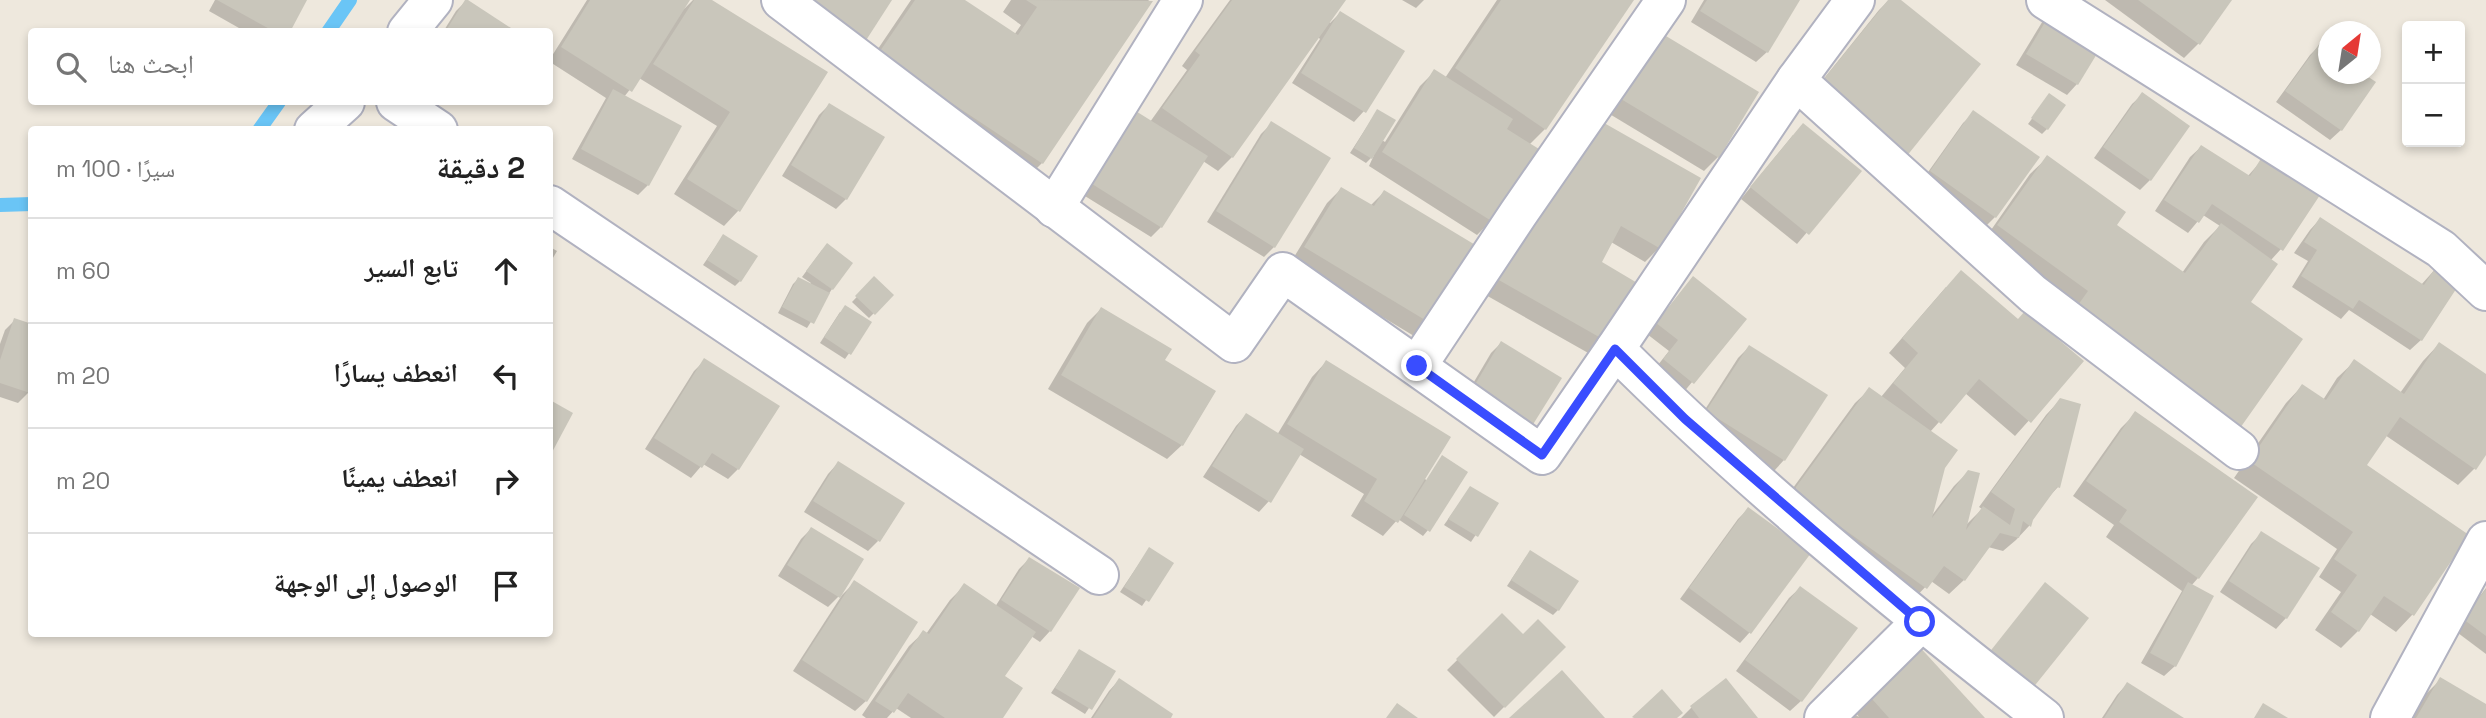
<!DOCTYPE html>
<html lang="ar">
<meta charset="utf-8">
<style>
body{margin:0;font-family:"Space Grotesk","Noto Naskh Arabic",sans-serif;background:#f6f6f6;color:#222;direction:rtl}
.controls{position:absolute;right:21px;top:21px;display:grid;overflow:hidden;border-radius:7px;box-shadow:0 4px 10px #0003}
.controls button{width:63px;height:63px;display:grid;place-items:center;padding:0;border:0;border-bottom:2px solid #e0e0e0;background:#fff;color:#222;font:35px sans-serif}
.compass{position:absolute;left:2318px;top:21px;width:63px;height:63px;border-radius:50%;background:#fff;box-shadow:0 4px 10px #0003;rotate:30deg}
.stop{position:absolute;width:21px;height:21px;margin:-16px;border:5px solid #394dff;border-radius:50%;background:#fff}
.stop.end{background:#394dff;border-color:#fff;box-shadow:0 2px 7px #0008}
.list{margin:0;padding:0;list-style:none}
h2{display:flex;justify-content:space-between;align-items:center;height:91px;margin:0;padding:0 28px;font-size:30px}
h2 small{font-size:23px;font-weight:400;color:#767676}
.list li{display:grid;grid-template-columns:46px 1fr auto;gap:21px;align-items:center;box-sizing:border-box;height:105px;padding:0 28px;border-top:2px solid #e0e0e0}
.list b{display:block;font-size:26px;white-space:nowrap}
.list em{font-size:23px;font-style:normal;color:#767676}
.icon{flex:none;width:38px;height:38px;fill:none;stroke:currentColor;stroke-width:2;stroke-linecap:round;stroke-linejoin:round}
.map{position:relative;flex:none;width:2486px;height:718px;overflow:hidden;direction:ltr}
.search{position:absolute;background:#fff;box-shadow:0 4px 10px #0003;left:28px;top:28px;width:525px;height:77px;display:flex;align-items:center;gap:18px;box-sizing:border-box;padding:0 24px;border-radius:7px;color:#767676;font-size:26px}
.panel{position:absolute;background:#fff;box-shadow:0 4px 10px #0003;left:28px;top:126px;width:525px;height:511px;border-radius:7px;direction:rtl}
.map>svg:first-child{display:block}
.shadow{fill:#0003}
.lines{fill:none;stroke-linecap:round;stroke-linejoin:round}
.stream{stroke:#6ac5f6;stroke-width:14}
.building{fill:#c9c6bb}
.street-casing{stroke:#b1b2c0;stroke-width:42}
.street{stroke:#fff;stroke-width:38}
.route{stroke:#394dff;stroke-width:9}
</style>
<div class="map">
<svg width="2486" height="718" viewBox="0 0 2486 718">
<rect width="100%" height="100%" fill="#eee8dd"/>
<g class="shadow">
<path d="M215,0H305L288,32H246L209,11Z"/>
<path d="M587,0H688L684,9L693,0H709L825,73L738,211L724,226L674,194L717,126L639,78L624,97L648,185L638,195L572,159L606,98L550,62V59Z"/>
<path d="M911,0H962L1014,35L1021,25L1003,12L1011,0H1148L1151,2L1042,163L1025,180L863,71Z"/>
<path d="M1230,0H1342L1329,22L1330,23L1340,13L1364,111L1354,122L1292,83L1320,39L1318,37L1232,157L1218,171L1203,161L1161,227L1151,237L1072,188L1150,122L1187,70L1182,66Z"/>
<path d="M1402,0H1424L1416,8Z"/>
<path d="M1497,0H1632L1545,129L1529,145L1491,221L1477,235L1369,166L1374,155L1366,163L1350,153L1377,111L1382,140L1385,142L1420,86L1434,72L1445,78Z"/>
<path d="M1704,0H1798L1767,52L1756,62L1691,22Z"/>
<path d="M1889,0H1899L1806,101L1879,10Z"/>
<path d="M2105,0H2230L2198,44L2184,58Z"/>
<path d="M466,1L514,32H443L456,11Z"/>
<path d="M2044,19L2077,84L2067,95L2016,65Z"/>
<path d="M1637,43L1718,157L1704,171L1598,107Z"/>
<path d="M2320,45L2328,51V74H2361L2374,83L2341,130L2330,140L2276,102L2310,55Z"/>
<path d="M2143,94L2150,180L2140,190L2094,158L2132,104Z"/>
<path d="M2045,101L2047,129L2042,134L2028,124Z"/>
<path d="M829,105L846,199L836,209L782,176L819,115Z"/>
<path d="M1974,113L2037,158L1995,217L1984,228L1921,182L1963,123Z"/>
<path d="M1272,123L1274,247L1264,257L1207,222L1261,134Z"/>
<path d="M1576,131L1659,248L1645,262L1611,242L1599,263L1604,340L1590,354L1484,294Z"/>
<path d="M1793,135L1859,171L1797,244L1741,199Z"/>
<path d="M2201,147L2247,177L2262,160L2281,249L2271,260L2249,302L2237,429L1982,243L2030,174L2047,158L2115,225L2182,273L2204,242L2220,226L2203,215L2188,233L2155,211L2190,157Z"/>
<path d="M1341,189L1370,206L1384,192L1479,250L1419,339L1291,262L1327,203Z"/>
<path d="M2320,219L2421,285L2438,266L2421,340L2410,350L2349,310L2341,319L2292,287L2308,261L2294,253L2310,230Z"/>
<path d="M723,236L740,281L735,286L703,265Z"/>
<path d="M550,247L557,251L550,263Z"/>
<path d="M822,250L832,289L807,328L778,313L793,284L798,279L810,285L811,283L802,277Z"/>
<path d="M1693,278L1744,319L1683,393L1654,370L1669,351L1647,334Z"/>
<path d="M874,279L892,295L869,318L852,302Z"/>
<path d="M1946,287L2017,321L2081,362L2015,436L1965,393L1930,432L1943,467L1930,518L1954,486L1968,472L1965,526L1982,509L1979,507L2046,415L2060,400L2058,487L2045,501L2031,520L2029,526L2016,540L2003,551L1988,547L1964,580L1949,594L1931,581L1911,602L1782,503L1855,403L1870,389L1881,397L1905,368L1889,353Z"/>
<path d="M1101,309L1163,361L1182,445L1167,459L1048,389L1087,323Z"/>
<path d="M840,312L870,323L845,359L820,343Z"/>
<path d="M15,320L32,326V384L29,392L18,403L0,397V344L5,330Z"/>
<path d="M1501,343L1560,378L1458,409L1491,353Z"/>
<path d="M2439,344L2486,376V452L2474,469L2458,485L2385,435L2365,465L2467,536L2412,615L2396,632L2370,614L2358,631L2341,648L2315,630L2341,592L2319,577L2337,549L2234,478L2286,403L2302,386L2323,400L2337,378L2354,362L2400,393L2423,361Z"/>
<path d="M1749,347L1784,460L1774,471L1697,422L1738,358Z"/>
<path d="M704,361L738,469L728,479L703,464L691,478L645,449L694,371Z"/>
<path d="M1326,362L1426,480L1428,530L1423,536L1398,519L1383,536L1351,516L1364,494L1299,454L1269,501L1259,512L1203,477L1236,426L1246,415L1277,435L1312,377Z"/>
<path d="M550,402L571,414L550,452Z"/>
<path d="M2135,414L2198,578L2191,586L2175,666L2164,676L2141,663L2182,591L2106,537L2114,525L2073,496L2121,428Z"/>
<path d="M838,463L878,541L868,551L804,512L828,474Z"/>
<path d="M1470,488L1496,504L1471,542L1444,525Z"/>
<path d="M1748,509L1750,632L1740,643L1680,599L1738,519Z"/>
<path d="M811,529L839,596L828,607L778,576L801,539Z"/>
<path d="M2262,533L2317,569L2286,618L2276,629L2220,592L2251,544Z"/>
<path d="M1149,549L1171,564L1142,606L1120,592Z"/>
<path d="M1526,557L1558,610L1553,615L1507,586Z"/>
<path d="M1029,559L1050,631L1040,642L1031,636L1003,677L1001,718H911L896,708L887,718H866L862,715L909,646L924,632L926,634L950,600L964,586L995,607L1019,569Z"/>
<path d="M854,583L866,701L855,711L793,671L842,595Z"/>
<path d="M1800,588L1801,701L1790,711L1736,671L1789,598Z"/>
<path d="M2486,588V654L2454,630Z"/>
<path d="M1502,616L1523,637L1564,647L1494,717L1447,670Z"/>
<path d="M1079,651L1113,672L1085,714L1051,693Z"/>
<path d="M2441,679L2486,706V718H2412L2426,694Z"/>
<path d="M1119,680L1169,718H1091L1109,691Z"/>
<path d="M1726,681L1756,718H1681L1691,708Z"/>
<path d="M2127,684L2181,718H2102L2117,695Z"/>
<path d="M1865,692L1982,718H1838L1846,709L1859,717L1851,706Z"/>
</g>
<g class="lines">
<g class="stream">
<path d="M328,32L350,0"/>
<path d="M259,130L279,102"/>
<path d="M0,205L32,204"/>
</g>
</g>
<g class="building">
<path d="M217,0H307L290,32H275Z"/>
<path d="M465,0H468L517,32H445Z"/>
<path d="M590,0H690L632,92L561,47Z"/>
<path d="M694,0H712L828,72L740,212L687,179L730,112L653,64Z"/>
<path d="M810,0H892L863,45Z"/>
<path d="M915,0H965L1018,35L1037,7L1026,0L1153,1L1043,164L878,54Z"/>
<path d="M1232,0H1346L1233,158L1162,108L1200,55L1195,51Z"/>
<path d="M1501,0H1634L1546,130L1455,68Z"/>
<path d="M1707,0H1800L1768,53L1700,11Z"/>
<path d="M1888,0H1901L1981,64L1906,157L1818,86Z"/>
<path d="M2138,0H2232L2200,45Z"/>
<path d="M2054,7L2106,39L2078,85L2026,54Z"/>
<path d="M1340,11L1405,51L1366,113L1301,73Z"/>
<path d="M1651,27L1759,92L1719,158L1611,93Z"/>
<path d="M2320,43L2328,49V74H2364L2376,82L2342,131L2285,91Z"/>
<path d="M1434,69L1513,119L1507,129L1539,149L1493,222L1382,152Z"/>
<path d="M613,89L682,126L649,186L581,149Z"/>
<path d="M2142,92L2190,126L2151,181L2103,147Z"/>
<path d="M2049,93L2066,105L2048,130L2031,118Z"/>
<path d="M829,103L885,137L847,200L791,165Z"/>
<path d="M1126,105L1208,156L1162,228L1081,177Z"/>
<path d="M1377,109L1396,120L1372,159L1354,148Z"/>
<path d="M1973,110L2040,157L1996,218L1930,171Z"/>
<path d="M1590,115L1701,178L1661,249L1621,226L1602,262L1639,284L1606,341L1497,279Z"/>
<path d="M1271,121L1331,158L1275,248L1216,211Z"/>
<path d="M1803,123L1862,171L1809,235L1750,187Z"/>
<path d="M2201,145L2250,176L2262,157L2320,195L2283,251L2212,204L2199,223L2164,200Z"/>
<path d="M2047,155L2126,212L2117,225L2185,273L2221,223L2278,264L2251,302L2303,339L2238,431L2073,312L2088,291L1997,225Z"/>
<path d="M1341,187L1374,206L1384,190L1482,249L1435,326L1304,247Z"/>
<path d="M2320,217L2424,285L2438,264L2462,280L2422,341L2359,300L2353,309L2301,276L2317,250L2304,242Z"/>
<path d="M723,234L758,256L741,282L707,260Z"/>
<path d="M827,243L853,263L833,290L806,271Z"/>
<path d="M1961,270L2018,319L2025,311L2084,361L2031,423L1979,379L1941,424L1893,383L1918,353L1902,338Z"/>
<path d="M874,276L894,295L875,315L855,296Z"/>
<path d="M1693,276L1747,319L1694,384L1663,359L1678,340L1656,323Z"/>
<path d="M798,277L830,293L814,324L782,307Z"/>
<path d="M845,305L872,322L851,355L824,337Z"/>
<path d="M1101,307L1172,349L1165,360L1216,391L1183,446L1061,375Z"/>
<path d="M14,318L32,324L30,393L0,383V360Z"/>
<path d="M1501,341L1562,378L1527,434L1467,398Z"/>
<path d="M2439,342L2486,374V455L2476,470L2400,417L2367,465L2469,535L2414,616L2384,596L2359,632L2331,612L2357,575L2334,559L2353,532L2249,461L2302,384L2326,400L2354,359L2404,394Z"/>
<path d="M1749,345L1828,395L1785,461L1706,411Z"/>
<path d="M704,358L780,406L739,470L712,453L702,468L654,438Z"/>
<path d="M1326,360L1451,437L1398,523L1364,501L1377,479L1287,424Z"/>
<path d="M1869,387L1958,450L1945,468L1932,518L1968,470L1980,473L1966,530L1983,506L2010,525L2015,509L1991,492L2060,398L2081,404L2060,488L2057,487L2033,520L2031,527L2023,521L2019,538L2000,533L1965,581L1944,566L1927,589L1795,494L1796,487Z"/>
<path d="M550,400L573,413L550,456Z"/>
<path d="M2135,411L2258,497L2199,579L2119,522L2127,510L2086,481Z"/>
<path d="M1246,413L1304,449L1271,503L1212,466Z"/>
<path d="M1442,455L1468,472L1430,532L1404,515Z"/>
<path d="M838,461L905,503L880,542L813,501Z"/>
<path d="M1470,486L1499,503L1478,537L1448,519Z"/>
<path d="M1748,507L1811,553L1751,634L1689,588Z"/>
<path d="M811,527L864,559L840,598L787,565Z"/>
<path d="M2261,531L2320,568L2287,619L2229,581Z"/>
<path d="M1149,547L1174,563L1149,602L1124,587Z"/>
<path d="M1530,550L1579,581L1559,611L1511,580Z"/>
<path d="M1029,557L1080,588L1051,632L1001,600Z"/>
<path d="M854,580L918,622L867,702L802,660Z"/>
<path d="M2045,582L2089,618L2032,689L1988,654Z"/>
<path d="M2188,582L2214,596L2176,667L2150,653Z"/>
<path d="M964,583L1036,632L1005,676L1023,688L1003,718H945L908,693L894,713L875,701L923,630L929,634Z"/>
<path d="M1800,586L1858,628L1802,702L1745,660Z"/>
<path d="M2486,589V636L2463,619Z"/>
<path d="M1502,613L1523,634L1538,619L1566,647L1505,708L1456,659Z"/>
<path d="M1916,643L1985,718H1889L1864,690Z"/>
<path d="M1079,649L1116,671L1092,710L1055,688Z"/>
<path d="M1562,670L1605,718H1509Z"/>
<path d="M2440,677L2486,704V718H2416Z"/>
<path d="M1119,678L1173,714L1171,718H1093Z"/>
<path d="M1726,678L1758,718H1699L1690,706Z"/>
<path d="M2127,682L2184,718H2104Z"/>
<path d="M1662,689L1683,713L1677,718H1634L1632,717Z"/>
<path d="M1397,703L1418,718H1386Z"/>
<path d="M2263,703L2288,718H2254Z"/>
</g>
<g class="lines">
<defs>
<g id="street">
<path d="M781,0L1234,343L1283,272L1542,455L1615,349"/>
<path d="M1855,0L1796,80L1615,349C1748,482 1895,602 2044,718"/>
<path d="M2046,0L2441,249L2486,291"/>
<path d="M407,32L433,0"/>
<path d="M1796,80L2033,294L2239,450"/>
<path d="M396,102L438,130"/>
<path d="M314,130L345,102"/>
<path d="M550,205L1099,575"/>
<path d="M1054,208L1183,0"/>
<path d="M1417,366L1518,214L1666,0"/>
<path d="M1824,718L1921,622"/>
<path d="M2390,718L2486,541"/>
</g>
</defs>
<use href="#street" class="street-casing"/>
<use href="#street" class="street"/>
</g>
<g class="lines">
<path class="route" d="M1417,366L1542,455L1615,349L1685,419L1920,622"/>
</g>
</svg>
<div class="controls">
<button>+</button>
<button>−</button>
</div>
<svg class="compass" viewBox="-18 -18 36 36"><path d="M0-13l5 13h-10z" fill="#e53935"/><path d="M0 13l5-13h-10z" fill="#767676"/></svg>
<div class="stop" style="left:1920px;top:622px"></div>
<div class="stop end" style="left:1417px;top:366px"></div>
<div class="search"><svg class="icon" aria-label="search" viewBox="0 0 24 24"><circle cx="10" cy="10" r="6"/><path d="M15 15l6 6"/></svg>ابحث هنا</div>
<section class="panel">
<h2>2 دقيقة<small>سيرًا · 100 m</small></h2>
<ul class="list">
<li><svg class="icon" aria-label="ahead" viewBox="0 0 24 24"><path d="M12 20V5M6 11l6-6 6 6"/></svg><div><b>تابع السير</b></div><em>60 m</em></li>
<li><svg class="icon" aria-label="left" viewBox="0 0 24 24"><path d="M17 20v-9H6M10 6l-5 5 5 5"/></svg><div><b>انعطف يسارًا</b></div><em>20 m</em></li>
<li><svg class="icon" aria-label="right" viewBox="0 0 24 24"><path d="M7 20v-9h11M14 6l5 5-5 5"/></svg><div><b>انعطف يمينًا</b></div><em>20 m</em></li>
<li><svg class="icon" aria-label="arrive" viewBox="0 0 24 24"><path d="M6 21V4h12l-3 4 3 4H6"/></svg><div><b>الوصول إلى الوجهة</b></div></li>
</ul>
</section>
</div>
